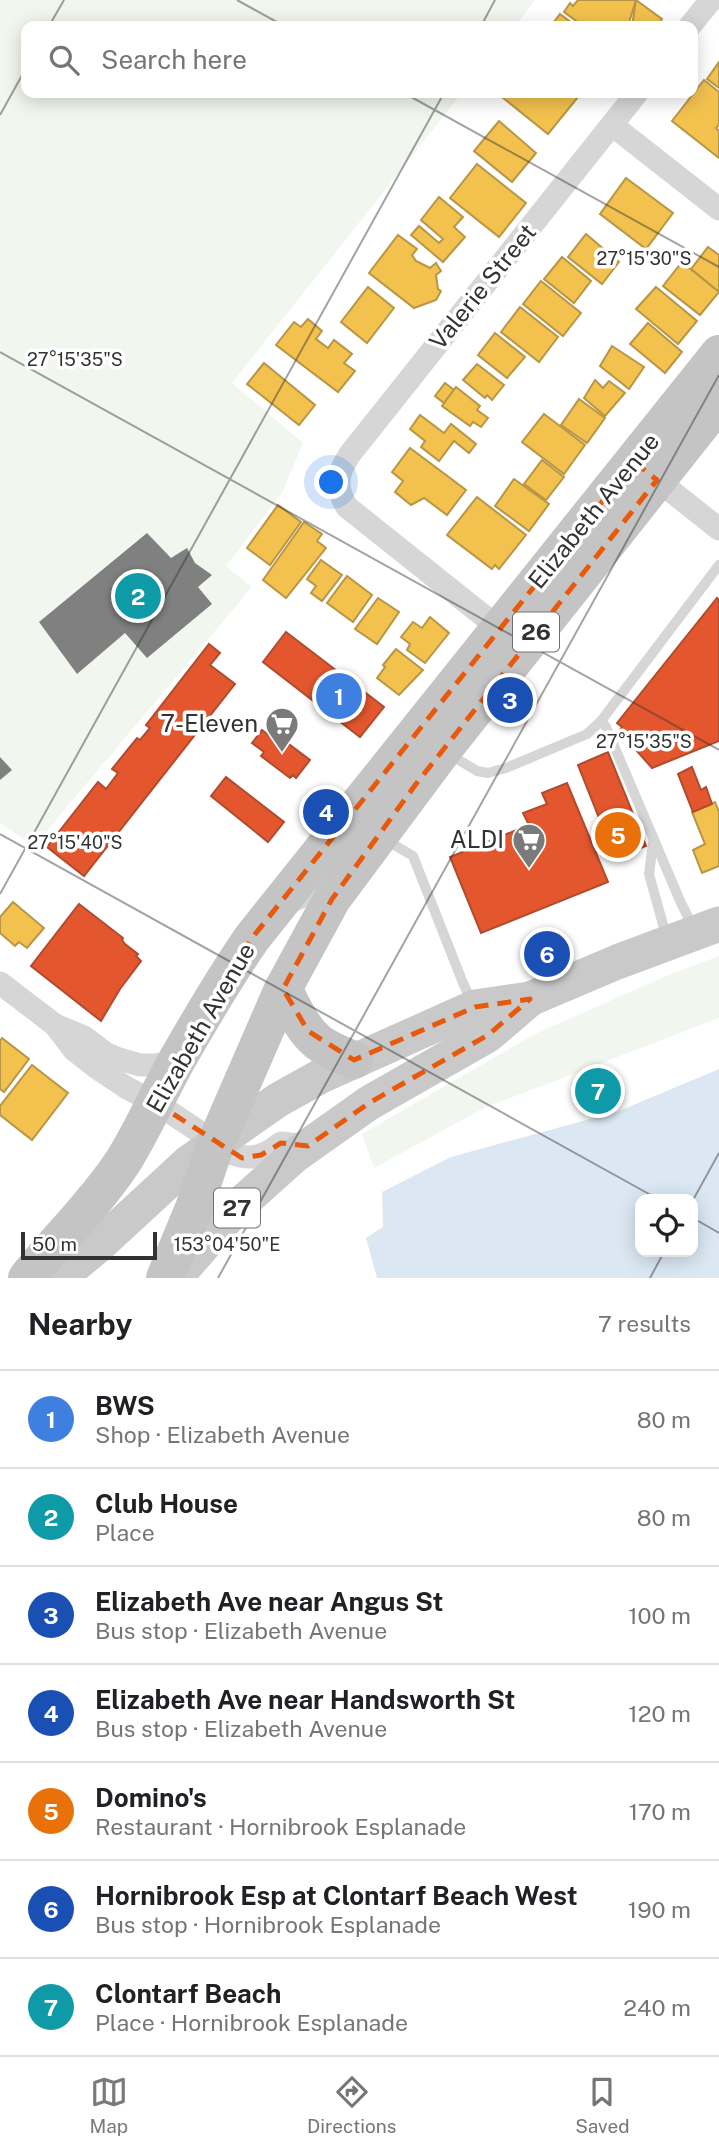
<!DOCTYPE html>
<meta charset="utf-8">
<style>
body{margin:0;font-family:"Public Sans",sans-serif;background:#f2f2f2;color:#202124}
.controls{position:absolute;right:21px;bottom:21px;display:grid;overflow:hidden;border-radius:14px;box-shadow:0 4px 18px #0003}
.controls button{width:63px;height:63px;display:grid;place-items:center;padding:0;border:0;border-bottom:2px solid #e0e0e0;background:#fff;color:#202124;font:35px sans-serif}
.scale{position:absolute;left:21px;bottom:18px;width:136px;box-sizing:border-box;padding-left:7px;border:4px solid #323232;border-top:0;font-size:19px;line-height:24px;white-space:nowrap;color:#323232;-webkit-text-stroke:5px #fff;paint-order:stroke}
.you{position:absolute;left:332px;top:483px;width:24px;height:24px;margin:-18px;border:5px solid #fff;border-radius:50%;background:#1a73e8;box-shadow:0 0 0 10px #1a73e833}
.badge{display:grid;place-items:center;width:46px;height:46px;border-radius:50%;background:#7a7a7a;color:#fff;font-size:23px;font-weight:700}
.pin{position:absolute;translate:-50% -50%;border:4px solid #fff;box-shadow:0 2px 7px #0006}
.list{margin:0;padding:0;list-style:none}
h2{display:flex;justify-content:space-between;align-items:center;height:91px;margin:0;padding:0 28px;font-size:30px}
h2 small{font-size:23px;font-weight:400;color:#757577}
.list li{display:grid;grid-template-columns:46px 1fr auto;gap:21px;align-items:center;box-sizing:border-box;height:98px;padding:0 28px;border-top:2px solid #e0e0e0}
.list b{display:block;font-size:26px;white-space:nowrap}
.list p{margin:0;font-size:23px;white-space:nowrap;color:#757577}
.list em{font-size:23px;font-style:normal;color:#757577}
.icon{flex:none;width:38px;height:38px;fill:none;stroke:currentColor;stroke-width:2;stroke-linecap:round;stroke-linejoin:round}
.map{position:relative;flex:none;width:719px;height:1278px;overflow:hidden}
.search{position:absolute;background:#fff;box-shadow:0 4px 18px #0003;left:21px;right:21px;top:21px;height:77px;display:flex;align-items:center;gap:18px;box-sizing:border-box;padding:0 24px;border-radius:14px;color:#757577;font-size:26px}
.sheet{height:777px;background:#fff}
nav{display:flex;justify-content:space-around;align-items:center;box-sizing:border-box;height:98px;border-top:2px solid #e0e0e0;background:#fff;font-size:19px;color:#757577}
nav a{display:grid;justify-items:center;gap:4px}
nav .on{color:#7a7a7a}
.map>svg:first-child{display:block}
.green{fill:#f1f6ee}
.water{fill:#dbe8f3;fill-rule:evenodd}
.homes{fill:#f2c14e;stroke:#b89646;stroke-width:2}
.shops{fill:#e4572e;stroke:#af4c2f;stroke-width:2}
.building{fill:#808080}
.lines{fill:none;stroke-linecap:round;stroke-linejoin:round}
.lane{stroke:#d6d6d6;stroke-width:10}
.street{stroke:#d6d6d6;stroke-width:23}
.primary{stroke:#c9c9c9;stroke-width:35}
.highway{stroke:#c4c4c4;stroke-width:38}
.marked{fill:none;stroke:#e8590c;stroke-width:5;stroke-dasharray:14 9;stroke-linejoin:round}
.ticks{fill:none;stroke:#323232;stroke-width:2;stroke-opacity:0.45}
.labels{text-anchor:middle;stroke-width:7;stroke-linejoin:round;paint-order:stroke}
.shield{fill:#fff;stroke:#707070;stroke-width:2}
.shield-label{font-size:23px;font-weight:bold;fill:#323232}
.street-label{font-size:24px;fill:#323232;stroke:#fff}
.poi-label{font-size:24px;fill:#323232;stroke:#fff;text-anchor:end}
.ticks-label{font-size:18px;text-anchor:middle;fill:#323232;stroke:#fff;stroke-width:7;stroke-linejoin:round;paint-order:stroke}
</style>
<div class="map">
<svg width="719" height="1278" viewBox="0 0 719 1278">
<rect width="100%" height="100%" fill="#fff"/>
<g class="green">
<path d="M0,0H535L515,26H26V93H462L232,383L303,443L282,493L226,566L252,587L34,846L0,823Z"/>
<path d="M719,956V1018L484,1108L374,1168L362,1134L535,1034L664,977Z"/>
</g>
<path class="water" d="M719,1069V1278H377L366,1238L383,1227L382,1192L451,1157L619,1111ZM640,1199H693V1252H640Z"/>
<g class="homes">
<path d="M578,0H636L628,26H583L564,12L570,3L573,6Z"/>
<path d="M636,0L662,19L657,26H632Z"/>
<path d="M560,14L576,26H551Z"/>
<path d="M719,62V88L707,79Z"/>
<path d="M704,80L719,92V125L716,128L719,131V158L672,121Z"/>
<path d="M497,93H574L578,97L548,134Z"/>
<path d="M499,121L536,153L512,182L474,151Z"/>
<path d="M477,164L526,203L499,237L450,198Z"/>
<path d="M626,178L673,213L646,249L600,214Z"/>
<path d="M439,197L463,217L454,227L465,237L443,262L411,235L419,226L439,243L443,239L421,220Z"/>
<path d="M586,234L619,262L602,284L568,257Z"/>
<path d="M398,235L417,249L412,255L416,261L430,268L436,263L441,271L436,275L438,289L441,291L436,300L414,308L369,273Z"/>
<path d="M708,247L719,255V292L691,269Z"/>
<path d="M562,257L591,281L574,303L544,279Z"/>
<path d="M682,262L719,292L700,315L663,286Z"/>
<path d="M541,281L581,313L563,336L523,304Z"/>
<path d="M368,287L394,308L367,343L341,322Z"/>
<path d="M656,287L697,321L678,344L636,309Z"/>
<path d="M520,307L558,337L539,362L501,332Z"/>
<path d="M308,319L322,331L316,339L328,348L334,340L352,354L344,363L355,371L338,392L276,345L294,322L301,327Z"/>
<path d="M648,323L682,352L665,373L630,344Z"/>
<path d="M495,333L525,357L507,378L478,355Z"/>
<path d="M612,346L644,367L629,389L600,366Z"/>
<path d="M264,363L315,405L299,425L247,384Z"/>
<path d="M477,364L504,385L492,400L487,395L485,398L463,380Z"/>
<path d="M595,380L603,388L609,381L625,393L605,416L584,398Z"/>
<path d="M445,383L454,390L444,403L435,396Z"/>
<path d="M456,387L480,406L477,410L488,418L481,427L473,422L470,426L442,406Z"/>
<path d="M579,399L605,418L587,443L561,425Z"/>
<path d="M544,414L585,445L564,474L522,442Z"/>
<path d="M420,415L444,433L451,424L476,444L469,453L454,441L439,461L421,447L425,441L410,429Z"/>
<path d="M410,448L466,490L447,515L424,498L411,505L395,492L403,481L392,472Z"/>
<path d="M542,460L564,477L546,500L524,484Z"/>
<path d="M514,479L549,504L529,531L495,506Z"/>
<path d="M477,497L526,535L499,569L495,565L492,569L447,535Z"/>
<path d="M278,505L301,522L270,565L247,548Z"/>
<path d="M304,522L322,534L317,541L326,548L286,598L263,580Z"/>
<path d="M321,560L342,575L322,601L311,593L316,586L307,579Z"/>
<path d="M347,576L372,595L353,622L327,603Z"/>
<path d="M378,598L399,612L377,644L355,629Z"/>
<path d="M430,617L449,633L425,663L407,650L410,644L401,637L413,622L422,628Z"/>
<path d="M396,649L423,670L399,695L377,678L385,667L383,665Z"/>
<path d="M715,802L719,812V866L702,873L693,850L705,844L692,812Z"/>
<path d="M13,902L44,928L27,948L19,942L15,946L0,933V917Z"/>
<path d="M2,1038L29,1059L4,1092L0,1089V1041Z"/>
<path d="M32,1065L68,1093L32,1140L0,1115V1106Z"/>
</g>
<g class="shops">
<path d="M717,598L719,600V741L652,768L619,731L622,727L617,723Z"/>
<path d="M286,632L384,707L360,737L263,662Z"/>
<path d="M209,644L220,653L210,665L235,684L84,876L47,847L98,782L106,789L118,773L112,769L137,738L140,740L150,728L146,725Z"/>
<path d="M262,730L271,737L274,733L310,760L296,778L293,775L290,778L261,756L264,752L252,743Z"/>
<path d="M608,752L646,846L615,858L578,765Z"/>
<path d="M692,767L701,790L706,787L712,804L693,812L678,774Z"/>
<path d="M226,777L284,822L268,842L211,796Z"/>
<path d="M567,783L608,882L481,933L450,857L529,825L523,813L547,804L542,793Z"/>
<path d="M79,904L123,938L122,940L125,944L138,954L136,956L141,961L120,989L101,1021L31,966Z"/>
</g>
<g class="building">
<path d="M147,533L171,558L187,548L195,563L212,575L198,587L212,604L147,658L125,633L77,674L39,622Z"/>
<path d="M0,757L12,770L0,780Z"/>
</g>
<g class="lines">
<g class="lane">
<path d="M601,721L606,727L681,903L694,929"/>
<path d="M449,754L477,771L488,773L506,768L587,734L601,721L719,565"/>
<path d="M384,839L413,856L463,983L472,1002"/>
<path d="M653,843L649,874L667,939"/>
<path d="M292,907C305,905 311,897 319,886"/>
</g>
<g class="street">
<path d="M690,26L711,0"/>
<path d="M612,125L719,209"/>
<path d="M647,472L719,529"/>
<path d="M500,629L347,507C335,488 337,473 350,454L637,93"/>
<path d="M0,983L55,1025L84,1037L105,1053L116,1058L140,1065H157L177,1060"/>
<path d="M55,1025L74,1050L97,1068L127,1088L156,1103L233,1154C252,1161 266,1155 281,1143L308,1146"/>
</g>
<g class="primary">
<path d="M59,1278L99,1245L189,1162L278,1100L321,1076L475,1007L530,999L617,962L719,924"/>
<path d="M175,1278L234,1210L294,1156L369,1103L488,1035L530,999"/>
</g>
<g class="highway">
<path d="M283,989C293,1007 302,1029 318,1042C328,1050 342,1055 354,1060"/>
<path d="M27,1278C58,1239 94,1205 122,1163C143,1130 158,1094 177,1060C201,1018 225,977 252,938L719,354"/>
<path d="M165,1278L194,1208L216,1143L283,989L332,899L443,750L719,402"/>
</g>
</g>
<path class="marked" d="M634,462L657,480L416,784L332,899L283,989L308,1031L354,1060L475,1007L530,999L488,1035L369,1103L308,1146L281,1143L261,1155L242,1158L156,1103L210,1002L252,938Z"/>
<path class="ticks" d="M237,0L284,26M49,26L64,0M481,26L495,0M404,93L719,267M0,115L26,68M0,352L719,750M0,834L658,1199M0,894L444,93M693,1200L719,1153M693,1218L719,1233M218,1278L719,375M650,1278L664,1252"/>
<defs>
<symbol id="supermarket-pin" viewBox="-11 -11 22 30"><path d="M0 17L-7.5 6A9.5 9.5 0 1 1 7.5 6Z" fill="#7a7a7a" stroke="#fff"/><path d="M-6-5.5h2.5l.6 2H6L4.5 2H-2.5L-4.4-4H-6ZM-1.5 3.2a1.3 1.3 0 1 0 .1 0ZM3 3.2a1.3 1.3 0 1 0 .1 0Z" fill="#fff"/></symbol>
</defs>
<g fill-rule="evenodd">
<use href="#supermarket-pin" x="263" y="705" width="38" height="52"/>
<use href="#supermarket-pin" x="510" y="821" width="38" height="52"/>
</g>
<g class="labels">
<g class="shield">
<rect x="513" y="612.5" width="46" height="39" rx="5"/>
<rect x="214" y="1188.5" width="46" height="39" rx="5"/>
</g>
<g class="shield-label">
<text x="536" y="640">26</text>
<text x="237" y="1216">27</text>
</g>
<g class="street-label">
<text transform="translate(483 287) rotate(-51)" y="8">Valerie Street</text>
<text transform="translate(594 511) rotate(-51)" y="8">Elizabeth Avenue</text>
<text transform="translate(201 1028) rotate(-60)" y="8">Elizabeth Avenue</text>
</g>
<g class="poi-label">
<text x="258" y="732">7-Eleven</text>
<text x="504" y="848">ALDI</text>
</g>
</g>
<g class="ticks-label">
<text x="644" y="265">27°15'30"S</text>
<text x="75" y="366">27°15'35"S</text>
<text x="644" y="748">27°15'35"S</text>
<text x="75" y="849">27°15'40"S</text>
<text x="227" y="1251">153°04'50"E</text>
</g>
</svg>
<div class="controls">
<button><svg class="icon" aria-label="locate" viewBox="0 0 24 24"><circle cx="12" cy="12" r="6"/><path d="M12 2v4M12 18v4M2 12h4M18 12h4"/></svg></button>
</div>
<div class="scale">50 m</div>
<div class="you"></div>
<div class="pin badge" style="left:339px;top:696px;background:#3f7fe0">1</div>
<div class="pin badge" style="left:138px;top:596px;background:#0f9aa8">2</div>
<div class="pin badge" style="left:510px;top:700px;background:#1a4fb4">3</div>
<div class="pin badge" style="left:326px;top:812px;background:#1a4fb4">4</div>
<div class="pin badge" style="left:618px;top:835px;background:#e8710a">5</div>
<div class="pin badge" style="left:547px;top:954px;background:#1a4fb4">6</div>
<div class="pin badge" style="left:598px;top:1091px;background:#0f9aa8">7</div>
<div class="search"><svg class="icon" aria-label="search" viewBox="0 0 24 24"><circle cx="10" cy="10" r="6"/><path d="M15 15l6 6"/></svg>Search here</div>
</div>
<section class="sheet">
<h2>Nearby<small>7 results</small></h2>
<ul class="list">
<li><span class="badge" style="background:#3f7fe0">1</span><div><b>BWS</b><p>Shop · Elizabeth Avenue</p></div><em>80 m</em></li>
<li><span class="badge" style="background:#0f9aa8">2</span><div><b>Club House</b><p>Place</p></div><em>80 m</em></li>
<li><span class="badge" style="background:#1a4fb4">3</span><div><b>Elizabeth Ave near Angus St</b><p>Bus stop · Elizabeth Avenue</p></div><em>100 m</em></li>
<li><span class="badge" style="background:#1a4fb4">4</span><div><b>Elizabeth Ave near Handsworth St</b><p>Bus stop · Elizabeth Avenue</p></div><em>120 m</em></li>
<li><span class="badge" style="background:#e8710a">5</span><div><b>Domino's</b><p>Restaurant · Hornibrook Esplanade</p></div><em>170 m</em></li>
<li><span class="badge" style="background:#1a4fb4">6</span><div><b>Hornibrook Esp at Clontarf Beach West</b><p>Bus stop · Hornibrook Esplanade</p></div><em>190 m</em></li>
<li><span class="badge" style="background:#0f9aa8">7</span><div><b>Clontarf Beach</b><p>Place · Hornibrook Esplanade</p></div><em>240 m</em></li>
</ul>
</section>
<nav>
<a class="on"><svg class="icon" aria-label="map" viewBox="0 0 24 24"><path d="M3 6l6-2 6 2 6-2v14l-6 2-6-2-6 2zM9 4v14M15 6v14"/></svg>Map</a>
<a><svg class="icon" aria-label="directions" viewBox="0 0 24 24"><path d="M12 3l9 9-9 9-9-9zM9 14v-3h6M13 9l2 2-2 2"/></svg>Directions</a>
<a><svg class="icon" aria-label="saved" viewBox="0 0 24 24"><path d="M7 4h10v16l-5-4-5 4z"/></svg>Saved</a>
</nav>
